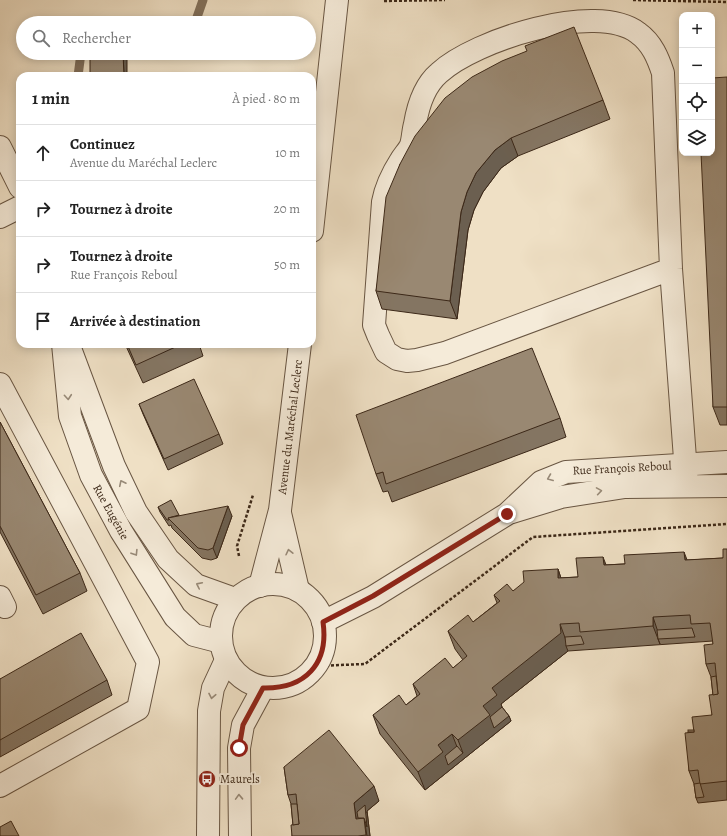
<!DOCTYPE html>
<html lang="fr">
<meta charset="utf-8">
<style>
body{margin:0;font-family:Alegreya,serif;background:#f2f2f2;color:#222}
.controls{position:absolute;right:12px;top:12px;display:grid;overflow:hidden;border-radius:8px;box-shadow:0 2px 10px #0003}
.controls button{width:36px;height:36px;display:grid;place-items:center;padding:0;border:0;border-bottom:1px solid #e0e0e0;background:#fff;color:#222;font:20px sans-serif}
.stop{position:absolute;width:12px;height:12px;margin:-9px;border:3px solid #8f2418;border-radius:50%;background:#fff}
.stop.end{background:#8f2418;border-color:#fff;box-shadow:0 1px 4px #0008}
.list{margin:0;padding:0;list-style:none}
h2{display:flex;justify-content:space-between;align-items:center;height:52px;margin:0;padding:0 16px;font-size:17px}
h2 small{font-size:13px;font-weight:400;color:#767676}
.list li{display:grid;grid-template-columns:26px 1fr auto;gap:12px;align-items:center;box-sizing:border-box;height:56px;padding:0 16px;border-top:1px solid #e0e0e0}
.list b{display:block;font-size:15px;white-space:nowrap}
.list p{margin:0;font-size:13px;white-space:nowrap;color:#767676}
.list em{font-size:13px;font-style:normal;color:#767676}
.icon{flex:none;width:22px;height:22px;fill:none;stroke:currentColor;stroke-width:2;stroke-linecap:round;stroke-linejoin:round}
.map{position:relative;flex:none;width:727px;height:836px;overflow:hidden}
.search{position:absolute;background:#fff;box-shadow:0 2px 10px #0003;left:16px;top:16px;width:300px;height:44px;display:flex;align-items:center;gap:10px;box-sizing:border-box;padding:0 14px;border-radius:22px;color:#767676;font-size:15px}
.panel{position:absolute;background:#fff;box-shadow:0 2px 10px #0003;left:16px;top:72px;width:300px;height:276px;border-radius:12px}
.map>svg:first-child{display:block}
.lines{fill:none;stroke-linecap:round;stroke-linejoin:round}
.stream{stroke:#83715c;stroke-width:9}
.minor-casing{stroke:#695643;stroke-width:24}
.tertiary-casing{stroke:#695643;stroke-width:24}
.path{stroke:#3c2818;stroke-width:2.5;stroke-dasharray:3 2;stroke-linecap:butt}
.minor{stroke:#f5ebd9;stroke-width:22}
.tertiary{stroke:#f5ebd9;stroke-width:22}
.wall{fill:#847562;stroke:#3c2818}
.shaded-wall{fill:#6b5f50;stroke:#3c2818}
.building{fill:#998872;stroke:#3c2818}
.oneway{stroke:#988a78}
.route{stroke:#8f2418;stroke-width:5}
.labels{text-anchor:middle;stroke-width:4;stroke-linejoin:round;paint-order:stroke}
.street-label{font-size:12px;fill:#3c2818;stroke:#f5ebd9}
.poi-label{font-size:12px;fill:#3c2818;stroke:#f5ebd9;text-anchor:start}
</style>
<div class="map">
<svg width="727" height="836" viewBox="0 0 727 836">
<rect width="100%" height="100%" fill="#efe0c5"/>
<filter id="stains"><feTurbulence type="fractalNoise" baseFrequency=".005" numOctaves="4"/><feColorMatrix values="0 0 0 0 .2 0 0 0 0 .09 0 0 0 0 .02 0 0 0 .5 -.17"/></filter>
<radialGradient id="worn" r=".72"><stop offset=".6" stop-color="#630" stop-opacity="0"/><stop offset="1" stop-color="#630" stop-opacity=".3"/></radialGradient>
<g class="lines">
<g class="stream">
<path d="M195,23L203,0"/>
<path d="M78,76L81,53"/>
</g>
<defs>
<g id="minor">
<path d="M0,147L20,187"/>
<path d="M0,217L20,207"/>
<path d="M671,269L445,353L417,360L407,361L397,359L386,352L378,335L374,325L383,202C386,186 392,174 401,160C404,155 409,150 411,145C413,139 413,131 415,124C418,106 425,85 439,73C475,40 596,1 638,33C652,43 658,58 663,73L671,269L687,486"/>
<path d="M63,344L70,416L91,475L121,531L175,617L194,635L221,642"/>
<path d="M71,351L114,466L136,512L168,559L196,585L235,599"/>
<path d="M0,384L148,662L138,709L0,786"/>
<path d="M512,512L561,497L625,487L727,486"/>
<path d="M0,597L5,607"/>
<path d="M323,622L373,597L507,514L541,482L566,472L727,462"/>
</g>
<g id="tertiary">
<path d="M312,231L337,0"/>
<path d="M280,513L298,590"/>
<circle cx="273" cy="636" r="52"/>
<path d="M260,586L280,510L300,344"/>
<path d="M208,836L209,711L213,688L226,660"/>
<path d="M240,836L239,748L243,725L263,688"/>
</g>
</defs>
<use href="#minor" class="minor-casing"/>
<use href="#tertiary" class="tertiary-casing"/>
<g class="path">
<path d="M633,0L727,2"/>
<path d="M384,1L445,0"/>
<path d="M239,556L237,546L253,495"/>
<path d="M316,666L365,664L533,537L727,524"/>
</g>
<use href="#minor" class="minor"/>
<use href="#tertiary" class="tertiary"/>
</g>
<g class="wall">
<path d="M727,77V425H720L713,407Z"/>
<path d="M603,100L610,119L518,156L501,168L483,192L474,210L468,230L457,319L382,309L376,291L400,164Z"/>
<path d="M125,344H199L203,356L143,383Z"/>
<path d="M139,404L219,434L223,444L168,470L143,414Z"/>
<path d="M560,418L566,437L392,502L388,491L383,492L376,474Z"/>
<path d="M0,422L80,573L87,591L43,614L0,532Z"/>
<path d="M158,507L179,516H232L217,558L211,560L202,558L172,528L171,525L169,526L160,512Z"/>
<path d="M727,549V800L698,803L696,798L694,784L689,771L688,732L694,730L712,715L713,695L711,677L706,664L713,644V641L568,651L501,704L502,707L509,716L511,721L425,790L380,734L373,715L406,705L417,696L413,684L453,668L463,660L455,649L448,631L473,622L497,603L494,595L513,591L558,569L561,578L578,577L606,565L723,558Z"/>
<path d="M0,679L107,680L112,695L0,757Z"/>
<path d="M284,767L379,801L367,811L370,836H292L293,825L291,804L288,795Z"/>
</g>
<g class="shaded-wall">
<path d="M123,53H127V76H124Z"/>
<path d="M511,138L518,156L501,168L483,192L474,210L468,230L457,319L450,301L461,212L467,192L476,173L495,150Z"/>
<path d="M228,506L232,516L217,558L213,548Z"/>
<path d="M684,552L691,570L685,560Z"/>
<path d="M603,557L610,575L604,565Z"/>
<path d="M558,569L564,588L558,578Z"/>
<path d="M653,617L659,635L658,639L660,644L653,626Z"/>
<path d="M560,624L567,643L566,646L568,651L501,704L504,713L509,716L511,721L425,790L418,772L438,745L452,734L459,752L463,753L458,740L483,706L492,688Z"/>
<path d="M374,786L379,801L367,811L370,836H367L364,818L366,812L360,828L356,819L354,803Z"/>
</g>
<g class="building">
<path d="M574,27L603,100L511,138L495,150L476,173L467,192L461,212L450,301L376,291L386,197L400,164L415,136L445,98L472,77L502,61L527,51L525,46Z"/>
<path d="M90,53H123L124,76H90Z"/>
<path d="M727,77V407H713L701,153H712V78Z"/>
<path d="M127,344H182L136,365Z"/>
<path d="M532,348L560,418L386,484L383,472L376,474L356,415Z"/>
<path d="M194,379L219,434L164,459L139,404Z"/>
<path d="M0,422L80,573L36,595L0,526Z"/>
<path d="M171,500L179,515L168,518L169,520H167L158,507Z"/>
<path d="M228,506L213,548L208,550L198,548L168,518Z"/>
<path d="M723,549H727V781L700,784L698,770L689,771L685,733L694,732L692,717L712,715L709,695L718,694L715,663L706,664L704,645L713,644L710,623L691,624L690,615L653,617V626L580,632L579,623L560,624L561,633L492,688L497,695L483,706L490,715L458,740L452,734L438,745L443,752L418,772L373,715L399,695L406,705L420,694L413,684L445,658L453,668L467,656L448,631L468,615L473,622L500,601L494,595L507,584L513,591L524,582L523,571L558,569V578L578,577L576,558L603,557L604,565L625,564L624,555L684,552L685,560L723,558Z"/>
<path d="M692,628L695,637L658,639L657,630Z"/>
<path d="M81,633L107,680L0,740V679Z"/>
<path d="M581,636L584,644L566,646L565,637Z"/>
<path d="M716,676L718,694L713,695L711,677Z"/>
<path d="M502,707L509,716L494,728L490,717Z"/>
<path d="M329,730L374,786L354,803L356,819L364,818L366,835L358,836H292L291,825L299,824L296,794L288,795L284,767Z"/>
<rect x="688" y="730" width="6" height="2"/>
<path d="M457,746L463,753L448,765L445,756Z"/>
<path d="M700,783L704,797L696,798L694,784Z"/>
<path d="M291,804H297L299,824L293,825Z"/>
<path d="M365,805L367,827L364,818H358L357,812Z"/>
<path d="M11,821L19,836H0V827Z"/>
</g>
<defs><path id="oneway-chevron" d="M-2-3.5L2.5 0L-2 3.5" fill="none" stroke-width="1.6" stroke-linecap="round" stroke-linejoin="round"/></defs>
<g class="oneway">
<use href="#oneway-chevron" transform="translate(68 397) rotate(85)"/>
<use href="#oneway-chevron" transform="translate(550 478) rotate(158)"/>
<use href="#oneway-chevron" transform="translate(122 483) rotate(-116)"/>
<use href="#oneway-chevron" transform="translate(599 491) rotate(-9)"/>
<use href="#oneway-chevron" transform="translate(289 552) rotate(-103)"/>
<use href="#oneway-chevron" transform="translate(135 553) rotate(58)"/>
<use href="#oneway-chevron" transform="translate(199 585) rotate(-154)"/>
<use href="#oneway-chevron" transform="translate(212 696) rotate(101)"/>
<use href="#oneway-chevron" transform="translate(239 797) rotate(-92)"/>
</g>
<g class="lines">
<path class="route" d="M239,748L243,725L263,688C305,689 329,664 323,622L373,596L507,514"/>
</g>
<defs>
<symbol id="bus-disc" viewBox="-11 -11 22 22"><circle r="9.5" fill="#8f2418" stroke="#f5ebd9"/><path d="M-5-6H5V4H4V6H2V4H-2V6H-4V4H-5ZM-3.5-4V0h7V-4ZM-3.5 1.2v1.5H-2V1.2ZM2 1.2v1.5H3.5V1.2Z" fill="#fff"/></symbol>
</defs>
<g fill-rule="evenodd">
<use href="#bus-disc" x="197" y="769" width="20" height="20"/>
</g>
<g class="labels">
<g class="street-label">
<text transform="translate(290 427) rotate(-83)" y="4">Avenue du Maréchal Leclerc</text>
<text transform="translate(622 468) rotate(-3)" y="4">Rue François Reboul</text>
<text transform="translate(111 512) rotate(61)" y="4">Rue Eugénie</text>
</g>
<g class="poi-label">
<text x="220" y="783">Maurels</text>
</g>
</g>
<rect width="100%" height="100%" filter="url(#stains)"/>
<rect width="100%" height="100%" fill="url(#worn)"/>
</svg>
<div class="controls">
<button>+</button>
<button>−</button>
<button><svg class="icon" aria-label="locate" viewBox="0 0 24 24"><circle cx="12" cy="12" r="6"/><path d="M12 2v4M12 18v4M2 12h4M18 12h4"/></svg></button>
<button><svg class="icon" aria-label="layers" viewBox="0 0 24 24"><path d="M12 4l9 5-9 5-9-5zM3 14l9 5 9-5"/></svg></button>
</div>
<div class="stop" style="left:239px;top:748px"></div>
<div class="stop end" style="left:507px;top:514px"></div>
<div class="search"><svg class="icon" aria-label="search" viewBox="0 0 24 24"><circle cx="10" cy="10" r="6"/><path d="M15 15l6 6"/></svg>Rechercher</div>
<section class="panel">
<h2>1 min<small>À pied · 80 m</small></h2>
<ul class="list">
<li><svg class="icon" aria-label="ahead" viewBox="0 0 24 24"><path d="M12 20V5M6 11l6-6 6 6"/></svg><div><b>Continuez</b><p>Avenue du Maréchal Leclerc</p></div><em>10 m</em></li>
<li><svg class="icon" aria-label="right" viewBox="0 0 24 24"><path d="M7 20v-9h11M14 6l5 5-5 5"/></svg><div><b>Tournez à droite</b></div><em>20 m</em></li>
<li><svg class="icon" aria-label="right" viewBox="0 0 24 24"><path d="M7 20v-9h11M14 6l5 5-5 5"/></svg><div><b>Tournez à droite</b><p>Rue François Reboul</p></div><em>50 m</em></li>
<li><svg class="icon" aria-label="arrive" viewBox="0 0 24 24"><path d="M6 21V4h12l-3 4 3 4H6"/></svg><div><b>Arrivée à destination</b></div></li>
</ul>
</section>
</div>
